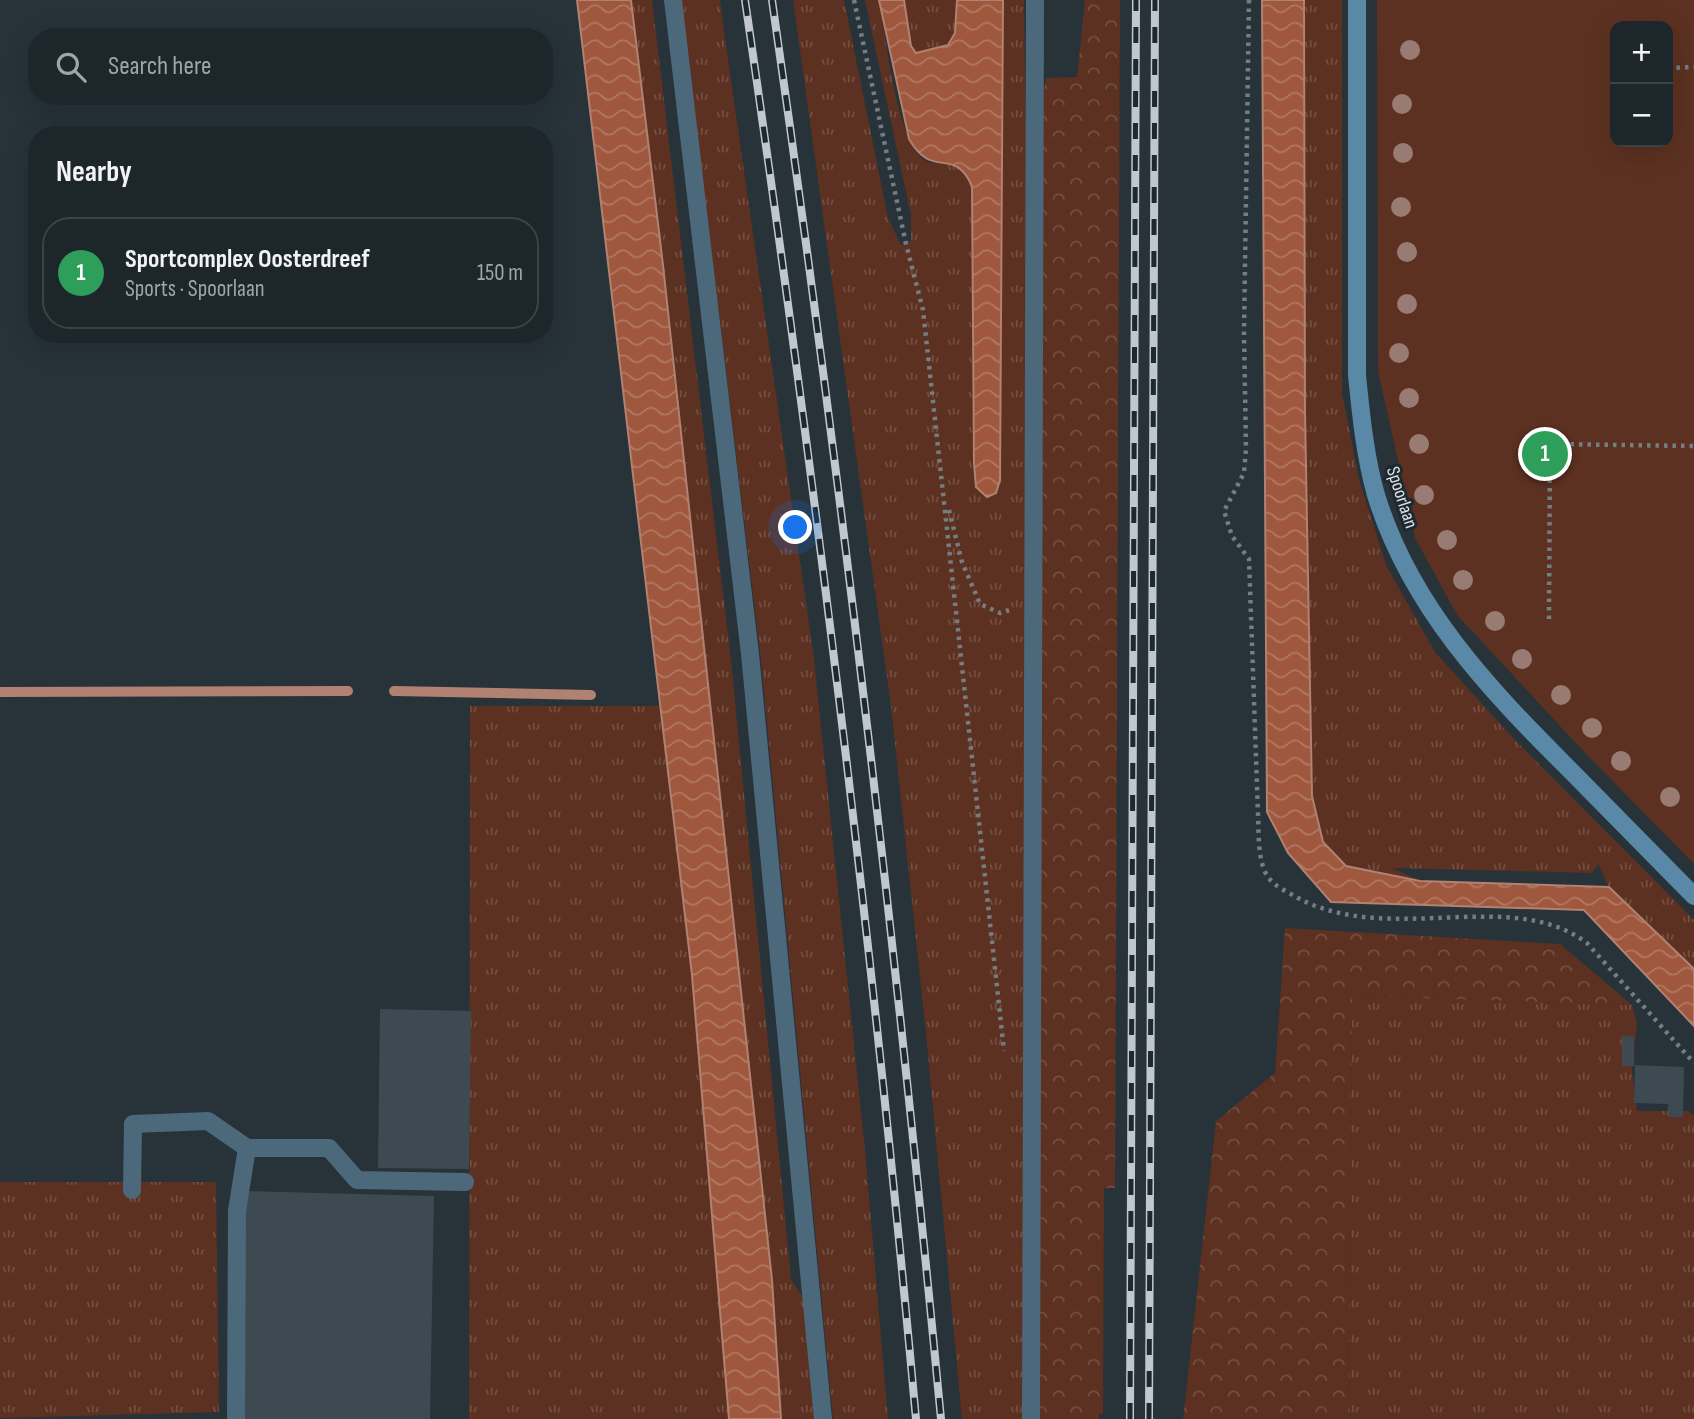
<!DOCTYPE html>
<meta charset="utf-8">
<style>
body{margin:0;font-family:"Sofia Sans Condensed",sans-serif;background:#252e33;color:#f1f3f6}
.controls{position:absolute;right:21px;top:21px;display:grid;overflow:hidden;border-radius:14px;box-shadow:0 7px 28px #0002}
.controls button{width:63px;height:63px;display:grid;place-items:center;padding:0;border:0;border-bottom:2px solid #3b4347;background:#1d262b;color:#f1f3f6;font:35px sans-serif}
.you{position:absolute;left:796px;top:528px;width:24px;height:24px;margin:-18px;border:5px solid #fff;border-radius:50%;background:#1a73e8;box-shadow:0 0 0 10px #1a73e833}
.badge{display:grid;place-items:center;width:46px;height:46px;border-radius:50%;background:#f3a081;color:#fff;font-size:23px;font-weight:700}
.pin{position:absolute;translate:-50% -50%;border:4px solid #fff;box-shadow:0 2px 7px #0006}
.list{margin:0;padding:0;list-style:none}
h2{display:flex;justify-content:space-between;align-items:center;height:91px;margin:0;padding:0 28px;font-size:30px}
h2 small{font-size:23px;font-weight:400;color:#a0a5a9}
.list li{display:grid;grid-template-columns:46px 1fr auto;gap:21px;align-items:center;box-sizing:border-box;height:112px;margin:0 14px 14px;padding:0 14px;border:2px solid #3b4347;border-radius:28px}
.list b{display:block;font-size:26px;white-space:nowrap}
.list p{margin:0;font-size:23px;white-space:nowrap;color:#a0a5a9}
.list em{font-size:23px;font-style:normal;color:#a0a5a9}
.icon{flex:none;width:38px;height:38px;fill:none;stroke:currentColor;stroke-width:2;stroke-linecap:round;stroke-linejoin:round}
.map{position:relative;flex:none;width:1694px;height:1419px;overflow:hidden}
.search{position:absolute;background:#1d262b;box-shadow:0 7px 28px #0002;left:28px;top:28px;width:525px;height:77px;display:flex;align-items:center;gap:18px;box-sizing:border-box;padding:0 24px;border-radius:28px;color:#a0a5a9;font-size:26px}
.panel{position:absolute;background:#1d262b;box-shadow:0 7px 28px #0002;left:28px;top:126px;width:525px;height:217px;border-radius:28px}
.map>svg:first-child{display:block}
.grass{fill:url(#grass-tufts)}
.forest{fill:url(#forest-crowns)}
.pitch{fill:#5c3121;fill-rule:evenodd}
.water{fill:url(#water-waves);stroke:#b18171;stroke-width:2}
.lines{fill:none;stroke-linecap:round;stroke-linejoin:round}
.stream{stroke:#b18171;stroke-width:10}
.building{fill:#3e4a52}
.path{stroke:#747d83;stroke-width:4.5;stroke-dasharray:3.5 5;stroke-linecap:butt}
.lane{stroke:#4c697c;stroke-width:18}
.secondary{stroke:#5989a6;stroke-width:18}
.rail-casing{stroke:#c0c8cd;stroke-width:8}
.rail{stroke:#1d282f;stroke-width:5;stroke-dasharray:16;stroke-linecap:butt}
.tree{fill:#987b72}
.labels{text-anchor:middle;stroke-width:6;stroke-linejoin:round;paint-order:stroke}
.street-label{font-size:19px;fill:#dbe2e7;stroke:#1d282f}
</style>
<div class="map">
<svg width="1694" height="1419" viewBox="0 0 1694 1419">
<defs>
<pattern id="grass-tufts" width="24" height="20" patternUnits="userSpaceOnUse" patternTransform="scale(1.75)"><rect width="24" height="20" fill="#5c3121"/><path d="M3 7l-1-3M5 7V3M7 7l1-3M15 17l-1-3M17 17v-4M19 17l1-3" fill="none" stroke="#734f41"/></pattern>
<pattern id="forest-crowns" width="20" height="18" patternUnits="userSpaceOnUse" patternTransform="scale(1.75)"><rect width="20" height="18" fill="#5c3121"/><path d="M2 6a3 3 0 1 1 6 0M12 15a3 3 0 1 1 6 0" fill="none" stroke="#734f41"/></pattern>
<pattern id="water-waves" width="16" height="10" patternUnits="userSpaceOnUse" patternTransform="scale(1.75)"><rect width="16" height="10" fill="#9f583e"/><path d="M0 5q4-4 8 0t8 0" fill="none" stroke="#b07863"/></pattern>
</defs>
<rect width="100%" height="100%" fill="#273239"/>
<g class="grass">
<path d="M631,0H652L731,660L791,1279L806,1302L815,1419H781L772,1280L663,265Z"/>
<path d="M681,0H720L723,24L814,659L865,1150L888,1419H833L761,660Z"/>
<path d="M793,0H844L888,218L901,245L911,241V215L865,0H879C886,38 895,123 917,153C935,176 955,147 972,186L976,487L1000,480L1003,0H1024L1028,270L1025,1419H962L926,1033L891,706Z"/>
<path d="M904,0H957L955,33L948,45L916,53L911,46Z"/>
<path d="M1305,0H1342V393L1359,480L1387,567L1435,652L1512,737L1694,920V969L1609,887L1598,864L1592,873L1392,868L1420,881L1346,866L1323,842L1312,796L1305,413Z"/>
<path d="M470,706H679L744,1419H469Z"/>
<path d="M1352,996L1632,1005L1637,1024L1632,1071L1637,1111H1689L1694,1116V1419H1348Z"/>
<path d="M0,1182H216L219,1412L0,1418Z"/>
</g>
<g class="forest">
<path d="M1085,0H1120L1115,1188H1104L1103,1414H1099V1419H1038L1043,95L1046,78L1077,77Z"/>
<path d="M1285,928L1560,944L1632,1005L1352,996L1348,1419H1183L1216,1121L1275,1073Z"/>
</g>
<path class="pitch" d="M1377,0H1694V864L1587,755L1457,615L1415,538L1378,371ZM1615,26H1668V142H1615Z"/>
<g class="water">
<path d="M577,0H631L663,265L772,1280L781,1419H729L692,975Z"/>
<path d="M879,0H904L911,46L916,53L948,45L955,33L957,0H1003L1000,480L996,493L987,497L976,487L974,463L972,186C954,145 933,181 909,139Z"/>
<path d="M1262,0H1304L1305,413L1312,796L1323,842L1346,866L1420,881L1609,887L1694,969V1026L1584,910L1331,902L1288,853L1267,812Z"/>
</g>
<g class="lines">
<g class="stream">
<path d="M394,691L591,695"/>
<path d="M0,692L348,691"/>
</g>
</g>
<g class="building">
<path d="M380,1009L471,1011L469,1169L378,1168Z"/>
<rect x="1622" y="1036" width="12" height="30"/>
<path d="M1635,1065L1684,1067L1683,1117H1668V1104L1634,1103Z"/>
<path d="M246,1191L434,1196L430,1419H242Z"/>
</g>
<g class="lines">
<g class="path">
<path d="M854,0L906,244L923,310L1004,1051"/>
<path d="M1249,0L1244,332L1246,449L1244,473L1224,511L1232,536L1249,559L1258,814C1259,832 1257,861 1268,877C1275,887 1288,892 1298,898C1390,947 1511,886 1587,943L1694,1063"/>
<path d="M1668,68L1694,67"/>
<path d="M949,510L962,562L980,604L1000,613L1009,610"/>
<path d="M1549,619L1550,444L1694,446"/>
</g>
<g class="lane">
<path d="M673,0L750,654L823,1419"/>
<path d="M132,1190L133,1124L208,1121L247,1148"/>
<path d="M236,1419L237,1211L247,1148H329L357,1180L465,1182"/>
<path d="M1031,1419L1035,0"/>
</g>
<path class="secondary" d="M1357,0V375C1361,415 1365,456 1376,495C1410,606 1488,688 1567,767C1609,810 1652,853 1694,896"/>
<defs>
<g id="rail">
<path d="M745,0C814,472 873,944 916,1419"/>
<path d="M772,0C840,472 896,945 941,1419"/>
<path d="M1130,1419L1136,0"/>
<path d="M1149,1419L1155,0"/>
</g>
</defs>
<use href="#rail" class="rail-casing"/>
<use href="#rail" class="rail"/>
</g>
<g class="tree">
<circle cx="1410" cy="50" r="10"/>
<circle cx="1402" cy="104" r="10"/>
<circle cx="1403" cy="153" r="10"/>
<circle cx="1401" cy="207" r="10"/>
<circle cx="1407" cy="252" r="10"/>
<circle cx="1407" cy="304" r="10"/>
<circle cx="1399" cy="353" r="10"/>
<circle cx="1409" cy="398" r="10"/>
<circle cx="1419" cy="444" r="10"/>
<circle cx="1424" cy="495" r="10"/>
<circle cx="1447" cy="540" r="10"/>
<circle cx="1463" cy="580" r="10"/>
<circle cx="1495" cy="621" r="10"/>
<circle cx="1522" cy="659" r="10"/>
<circle cx="1561" cy="695" r="10"/>
<circle cx="1592" cy="728" r="10"/>
<circle cx="1621" cy="761" r="10"/>
<circle cx="1670" cy="797" r="10"/>
</g>
<g class="labels">
<g class="street-label">
<text transform="translate(1403 497) rotate(72)" y="7">Spoorlaan</text>
</g>
</g>
</svg>
<div class="controls">
<button>+</button>
<button>−</button>
</div>
<div class="you"></div>
<div class="pin badge" style="left:1545px;top:454px;background:#2e9e5b">1</div>
<div class="search"><svg class="icon" aria-label="search" viewBox="0 0 24 24"><circle cx="10" cy="10" r="6"/><path d="M15 15l6 6"/></svg>Search here</div>
<section class="panel">
<h2>Nearby<small></small></h2>
<ul class="list">
<li><span class="badge" style="background:#2e9e5b">1</span><div><b>Sportcomplex Oosterdreef</b><p>Sports · Spoorlaan</p></div><em>150 m</em></li>
</ul>
</section>
</div>
